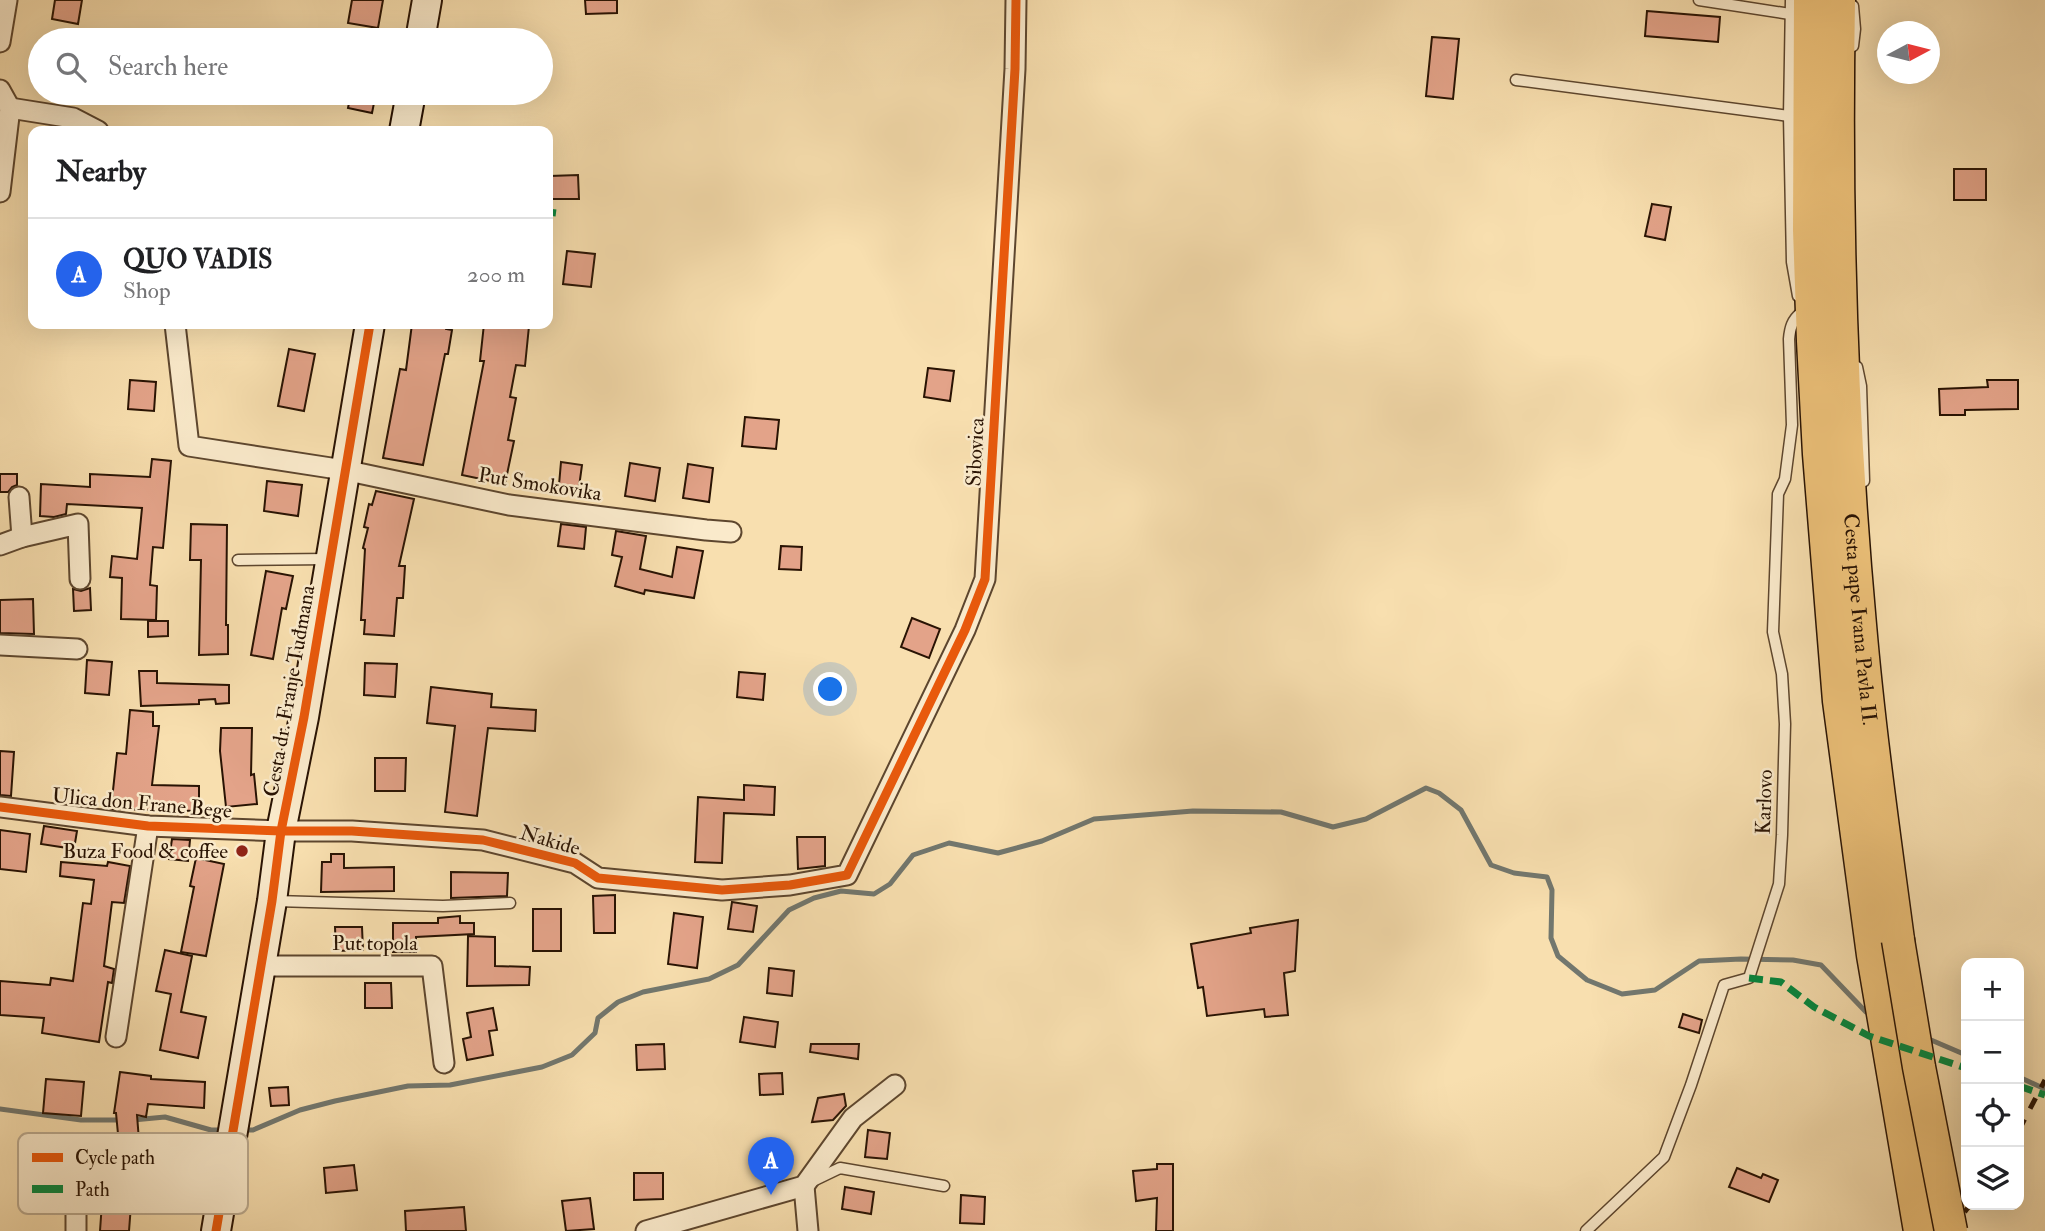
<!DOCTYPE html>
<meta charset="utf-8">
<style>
body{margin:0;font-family:"IM FELL Double Pica",serif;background:#f2f2f2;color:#202124}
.controls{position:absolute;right:21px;bottom:21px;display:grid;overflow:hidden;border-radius:14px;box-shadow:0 7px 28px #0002}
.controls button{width:63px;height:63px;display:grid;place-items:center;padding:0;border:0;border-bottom:2px solid #e0e0e0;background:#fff;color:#202124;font:35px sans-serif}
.compass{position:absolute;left:1877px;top:21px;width:63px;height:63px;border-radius:50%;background:#fff;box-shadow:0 7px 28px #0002;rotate:83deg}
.you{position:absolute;left:831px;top:690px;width:24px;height:24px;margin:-18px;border:5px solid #fff;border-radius:50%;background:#1a73e8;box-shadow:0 0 0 10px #1a73e833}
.badge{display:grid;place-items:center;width:46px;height:46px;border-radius:50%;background:#2563eb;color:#fff;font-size:23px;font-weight:700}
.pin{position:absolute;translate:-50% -58px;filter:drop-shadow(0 2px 4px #0008)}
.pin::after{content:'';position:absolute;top:37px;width:24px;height:21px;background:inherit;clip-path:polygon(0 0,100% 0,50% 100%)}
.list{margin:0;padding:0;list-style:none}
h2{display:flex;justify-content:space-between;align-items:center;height:91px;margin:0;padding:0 28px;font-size:30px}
h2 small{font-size:23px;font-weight:400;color:#757577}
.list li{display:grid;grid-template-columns:46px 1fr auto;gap:21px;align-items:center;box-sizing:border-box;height:112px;padding:0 28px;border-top:2px solid #e0e0e0}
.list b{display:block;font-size:26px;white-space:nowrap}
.list p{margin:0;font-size:23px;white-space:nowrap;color:#757577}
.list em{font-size:23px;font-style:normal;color:#757577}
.icon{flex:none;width:38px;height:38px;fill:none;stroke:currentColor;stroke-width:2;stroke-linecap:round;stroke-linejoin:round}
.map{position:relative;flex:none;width:2045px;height:1231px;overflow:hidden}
.search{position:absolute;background:#fff;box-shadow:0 7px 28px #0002;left:28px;top:28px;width:525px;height:77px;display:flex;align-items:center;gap:18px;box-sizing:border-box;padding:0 24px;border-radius:38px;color:#757577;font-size:26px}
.panel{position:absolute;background:#fff;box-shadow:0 7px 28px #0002;left:28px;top:126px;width:525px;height:203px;border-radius:14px}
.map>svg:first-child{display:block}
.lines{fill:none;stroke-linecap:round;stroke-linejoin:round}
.stream{stroke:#72776e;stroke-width:5}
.building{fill:#e3a389;stroke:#291303;stroke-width:2}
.lane-casing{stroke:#5d462e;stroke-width:13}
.street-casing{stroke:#5d462e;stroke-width:23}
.secondary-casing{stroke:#291303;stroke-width:32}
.primary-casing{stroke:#291303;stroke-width:35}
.lane{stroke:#faeacb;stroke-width:10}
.street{stroke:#faeacb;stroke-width:19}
.secondary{stroke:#faeacb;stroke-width:28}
.primary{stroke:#ecc078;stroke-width:32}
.rail{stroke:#291303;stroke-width:5;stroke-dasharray:12 12;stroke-linecap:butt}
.primary-bridge-casing{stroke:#291303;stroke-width:35;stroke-linecap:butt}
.primary-bridge{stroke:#ecc078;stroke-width:32}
.quiet{stroke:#00873e;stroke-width:7;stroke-dasharray:14 7;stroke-linecap:butt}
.cycleway-casing{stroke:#faeacb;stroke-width:13}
.cycleway{stroke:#e8590c;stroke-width:9}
.poi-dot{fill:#8f2418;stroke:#faeacb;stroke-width:2.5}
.labels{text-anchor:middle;stroke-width:5;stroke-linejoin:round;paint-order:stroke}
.street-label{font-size:21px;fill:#291303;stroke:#faeacb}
.poi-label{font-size:21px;fill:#291303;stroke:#faeacb;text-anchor:end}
.key{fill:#faeacb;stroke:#bbaa8f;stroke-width:2}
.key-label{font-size:19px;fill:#291303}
</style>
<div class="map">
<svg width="2045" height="1231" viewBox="0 0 2045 1231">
<rect width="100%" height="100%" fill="#f8dfaf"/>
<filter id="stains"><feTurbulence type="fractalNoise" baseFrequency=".00286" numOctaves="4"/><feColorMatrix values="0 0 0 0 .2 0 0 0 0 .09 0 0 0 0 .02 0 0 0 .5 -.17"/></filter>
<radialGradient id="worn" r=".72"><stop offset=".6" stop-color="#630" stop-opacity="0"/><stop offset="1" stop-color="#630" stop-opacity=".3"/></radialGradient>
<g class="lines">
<g class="stream">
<path d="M1924,1037L1966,1055"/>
<path d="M2019,1077L2045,1089"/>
<path d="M0,1109L81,1120H123"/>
<path d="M133,1120L165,1117L211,1130H226"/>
<path d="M243,1130H253L300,1110L335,1101L408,1086L450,1085L542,1067L572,1055L595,1033L598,1018L618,1002L643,992L709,979L738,965L789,910L814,898L841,891L874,894L890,884L913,855L949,843L998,853L1042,841L1094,819L1193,811L1281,812L1333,827L1366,819L1426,788L1439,793L1461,810L1491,865L1514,873L1547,877L1552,890L1551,938L1558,956L1587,980L1622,994L1655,990L1699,961L1741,959L1793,960L1821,965L1866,1012L1873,1015"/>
</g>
</g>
<g class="building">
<path d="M55,0H82L78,24L52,19Z"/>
<path d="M352,0H383L378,28L348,23Z"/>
<path d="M585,0H617V13L586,14Z"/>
<path d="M1647,11L1720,17L1718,42L1645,36Z"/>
<path d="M1432,37L1459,39L1453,99L1426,96Z"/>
<path d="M351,93H376L372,113L348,108Z"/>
<rect x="1954" y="169" width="32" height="31"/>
<path d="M578,175L579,199H551L550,176Z"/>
<path d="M1652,204L1671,207L1665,240L1645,236Z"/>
<path d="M567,251L595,254L591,287L563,284Z"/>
<path d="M412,324H446V329L452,330L448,354H445L423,465L383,458L400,369L406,370Z"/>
<path d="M484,324L529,326L525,366L516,365L510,397L516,398L508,440L514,441L505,484L462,475L484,361H480Z"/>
<path d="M289,349L315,354L304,411L278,406Z"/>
<path d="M928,368L954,371L950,401L924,397Z"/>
<path d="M130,380L156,382L154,411L128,409Z"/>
<path d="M1987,380H2018V409L1965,410V415H1940L1939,389L1988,387Z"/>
<path d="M745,417L779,420L776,449L742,446Z"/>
<path d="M152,459L171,461L163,548L153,547L150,585L157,586L156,620L121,619L122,578L110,577L112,556L137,559L142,508L67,504L66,514L54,517L40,516L41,484L90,487V474L150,477Z"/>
<path d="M561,462L582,465L579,487L559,485Z"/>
<path d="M630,463L660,468L655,501L625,496Z"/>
<path d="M688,464L713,468L709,502L683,498Z"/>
<path d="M0,474H17V485L12,487L8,492H0Z"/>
<path d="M267,481L302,485L298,516L264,511Z"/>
<path d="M376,491L414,499L399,566H405L403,598H397L394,636L364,634L365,620H361L365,549L363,548L368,528L364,527L369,504L372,505Z"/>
<path d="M191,524L227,525L226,625H228V654L199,655L201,560H190Z"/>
<path d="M561,524L586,527L584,549L558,546Z"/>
<path d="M616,531L646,536L640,569L672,577L677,547L703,551L694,598L645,590L644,594L615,586L622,557L612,555Z"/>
<path d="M781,546L802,547L801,570L779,569Z"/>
<path d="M266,571L293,576L286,609L282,608L273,659L251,655Z"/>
<path d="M90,588L91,610L74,611L73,589L81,591Z"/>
<path d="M33,599L34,634L0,633V600Z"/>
<path d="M912,618L940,629L929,658L901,647Z"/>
<path d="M148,621H168V636L148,637Z"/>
<path d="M87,660L112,662L109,695L85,693Z"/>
<path d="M365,663L397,664L395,697L364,695Z"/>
<path d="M139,671H157V683L229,685V703L216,704L215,699L199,700V704L141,706Z"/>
<path d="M739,672L765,674L763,700L737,697Z"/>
<path d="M431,687L492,694L491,707L536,710L535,731L488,728L477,816L445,812L455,726L427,723Z"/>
<path d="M130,710L153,712V726H159L152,785L199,786V811L111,809L117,753L126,754Z"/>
<path d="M221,728H252L251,775L254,774L257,804L226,807L220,751Z"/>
<path d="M0,751L14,752L11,796L0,795Z"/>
<path d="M375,758H406L405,791H375Z"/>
<path d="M744,785L775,787L774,815L724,813L722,863L695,862L698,797L744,800Z"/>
<path d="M44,826L77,831L74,849L41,844Z"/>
<path d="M0,830L30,834L26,872L0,869Z"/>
<path d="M797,837H825V866L798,869Z"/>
<path d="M172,839L190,840L188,861L169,859Z"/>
<path d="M331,854H344V868L394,867V891L321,892L322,862H331Z"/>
<path d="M196,858L224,864L206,956L181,952L194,887L190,886Z"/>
<path d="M61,862L107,866L108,862L130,866L124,903L112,902L104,966L114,969L112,983L108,982L99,1042L42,1033L44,1018L0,1015V981L50,985L51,978L73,981L83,903L91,904L94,880L60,876Z"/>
<path d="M451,872L508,873L507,896L451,898Z"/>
<path d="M615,895V933H594L593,896Z"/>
<path d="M732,902L757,906L753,932L728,929Z"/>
<rect x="533" y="909" width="28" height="42"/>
<path d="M674,913L703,917L697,968L668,964Z"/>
<path d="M460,916V923H474V934L416,937V952H393V923H438V918Z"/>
<path d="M1298,920L1295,971L1284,973L1288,1015L1265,1017L1264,1009L1207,1016L1203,987L1198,988L1191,944L1251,933L1250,928Z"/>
<path d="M335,927H362L363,950L336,951Z"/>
<path d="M468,936L495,937V966L530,967L529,985L467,986Z"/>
<path d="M165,950L192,956L181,1012L206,1017L198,1058L160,1050L171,994L156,991Z"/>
<path d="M769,968L794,971L792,996L767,993Z"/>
<path d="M365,983H391L392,1008H365Z"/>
<path d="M493,1008L497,1030L489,1031L493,1055L467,1060L463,1039L471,1037L467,1013Z"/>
<path d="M1683,1014L1702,1020L1699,1033L1679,1027Z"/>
<path d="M744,1017L778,1022L775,1047L740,1042Z"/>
<path d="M664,1044L665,1069L637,1070L636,1045Z"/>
<path d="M811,1044H859L858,1059L810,1052Z"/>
<path d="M120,1072L151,1076V1079L205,1082L204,1108L148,1104L146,1117L137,1115L140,1153H135L129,1231H100L104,1174L122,1176L116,1113H114Z"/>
<path d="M782,1073L783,1094L760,1095L759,1074Z"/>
<path d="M46,1079L84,1082L81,1116L43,1113Z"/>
<path d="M288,1087L289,1105L271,1106L269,1088Z"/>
<path d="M844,1094L846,1106L833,1120L812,1122L818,1098Z"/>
<path d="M868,1130L890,1133L887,1159L865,1157Z"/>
<path d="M781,1145L782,1173L757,1174L755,1146Z"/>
<path d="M1157,1164H1173V1231H1156L1157,1198L1136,1201L1133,1171L1157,1169Z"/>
<path d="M354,1165L357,1190L326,1193L324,1168Z"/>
<path d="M1737,1168L1761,1178L1763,1174L1778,1180L1769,1202L1729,1187Z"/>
<path d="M634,1173H663V1199L634,1200Z"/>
<path d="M845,1187L874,1192L871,1214L842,1209Z"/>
<path d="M961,1195L985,1197L984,1224L960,1223Z"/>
<path d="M590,1198L594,1229L566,1231L562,1201Z"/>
<path d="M464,1207L466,1231H406L405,1211Z"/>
</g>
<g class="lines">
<defs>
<g id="lane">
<path d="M1699,0L1790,14"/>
<path d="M1791,0L1789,116L1792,262L1798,296"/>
<path d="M1853,46L1855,29L1853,6"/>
<path d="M1516,80L1789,116"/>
<path d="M1857,367L1861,386L1864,481"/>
<path d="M238,560L329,559"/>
<path d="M276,901L443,906L510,903"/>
<path d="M813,1181L840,1168L944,1186"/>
<path d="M1586,1231L1664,1157L1691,1085L1724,985L1749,978L1779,884L1782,835L1785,724L1782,674L1773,632L1778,494L1785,479L1792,425L1789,339C1790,328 1792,320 1801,313"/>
</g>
<g id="street">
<path d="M0,42L7,0"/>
<path d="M0,90L10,108L0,192"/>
<path d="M10,108L73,118L98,131"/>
<path d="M175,324L189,446L344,470L509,505L706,530L731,532"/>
<path d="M19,497L22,537"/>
<path d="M0,545L22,537L78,524L80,579"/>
<path d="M0,645L77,649"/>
<path d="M0,807L148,826L281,831H352L483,840L575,863L598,878L722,890L790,885L847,875L965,630L985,579L1015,69L1016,0"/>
<path d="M261,966H432L444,1063"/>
<path d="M116,1037L148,826"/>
<path d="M804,1186L808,1231"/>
<path d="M76,1231V1214"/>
<path d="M646,1231L804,1186L853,1118L895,1085"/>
</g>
<g id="secondary">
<path d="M420,40L427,0"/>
<path d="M404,131L411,93"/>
<path d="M216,1231L272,901L281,831L304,717L370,324"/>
</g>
<g id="primary">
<path d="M1810,0L1809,230L1813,341L1819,454L1839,701L1873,955L1920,1231"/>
<path id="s1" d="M1839,0C1835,209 1841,417 1860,625C1869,730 1884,835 1898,940"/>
</g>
</defs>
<use href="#lane" class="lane-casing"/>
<use href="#street" class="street-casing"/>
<use href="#secondary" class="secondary-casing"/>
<use href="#primary" class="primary-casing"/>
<use href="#lane" class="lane"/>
<use href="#street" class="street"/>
<use href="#secondary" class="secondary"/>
<use href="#primary" class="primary"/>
<g class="rail">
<path d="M2019,1130L2045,1080"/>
<path d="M1950,1231L1970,1205"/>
</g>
<defs>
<path id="primary-bridge" d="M1898,940L1919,1067L1951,1231"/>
</defs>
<use href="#primary-bridge" class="primary-bridge-casing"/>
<use href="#primary-bridge" class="primary-bridge"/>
<g class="quiet">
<path d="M548,212L556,213"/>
<path d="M1749,978L1781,982L1814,1007L1869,1036L1966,1068"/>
<path d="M2019,1086L2045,1095"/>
</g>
<defs>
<g id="cycleway">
<path d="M0,807L148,826L281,831H352L483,840L575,863L598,878L722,890L790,885L847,875L965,630L985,579L1015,69L1016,0"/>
<path d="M216,1231L272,901L281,831L304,717L370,324"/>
</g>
</defs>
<use href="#cycleway" class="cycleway-casing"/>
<use href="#cycleway" class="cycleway"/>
</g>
<circle class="poi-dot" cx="242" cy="851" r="7"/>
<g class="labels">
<g class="street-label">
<text transform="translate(975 452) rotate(-87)" y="7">Sibovica</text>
<text transform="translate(540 484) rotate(9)" y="7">Put Smokovika</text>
<text dy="7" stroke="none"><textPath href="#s1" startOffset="620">Cesta pape Ivana Pavla II.</textPath></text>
<text transform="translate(289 691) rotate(-80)" y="7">Cesta dr. Franje Tuđmana</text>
<text transform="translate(1764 802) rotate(-88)" y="7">Karlovo</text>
<text transform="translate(142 803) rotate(5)" y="7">Ulica don Frane Bege</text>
<text transform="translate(550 840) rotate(16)" y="7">Nakide</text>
<text x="375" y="950">Put topola</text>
</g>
<g class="poi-label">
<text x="228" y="858">Buza Food &amp; coffee</text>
</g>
</g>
<rect x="18" y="1133" width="230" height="81" rx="10" class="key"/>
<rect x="32" y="1153" width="31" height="9" fill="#e8590c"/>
<rect x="32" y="1185" width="31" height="8" fill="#00873e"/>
<g class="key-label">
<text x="75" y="1164">Cycle path</text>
<text x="75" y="1196">Path</text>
</g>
<rect width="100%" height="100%" filter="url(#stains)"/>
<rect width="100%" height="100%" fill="url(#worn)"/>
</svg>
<div class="controls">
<button>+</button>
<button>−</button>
<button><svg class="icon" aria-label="locate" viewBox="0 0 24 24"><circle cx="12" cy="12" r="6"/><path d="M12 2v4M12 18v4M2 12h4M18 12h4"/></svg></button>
<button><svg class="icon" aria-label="layers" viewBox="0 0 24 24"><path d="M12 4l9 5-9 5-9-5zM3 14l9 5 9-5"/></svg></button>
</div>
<svg class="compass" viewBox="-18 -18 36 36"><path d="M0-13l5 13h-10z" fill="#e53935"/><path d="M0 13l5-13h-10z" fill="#757577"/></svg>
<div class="you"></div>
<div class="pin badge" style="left:771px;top:1195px">A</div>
<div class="search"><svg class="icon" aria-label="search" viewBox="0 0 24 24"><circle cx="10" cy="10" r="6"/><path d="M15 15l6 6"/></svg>Search here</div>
<section class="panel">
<h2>Nearby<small></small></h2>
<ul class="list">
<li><span class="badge">A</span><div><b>QUO VADIS</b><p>Shop</p></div><em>200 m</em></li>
</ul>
</section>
</div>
